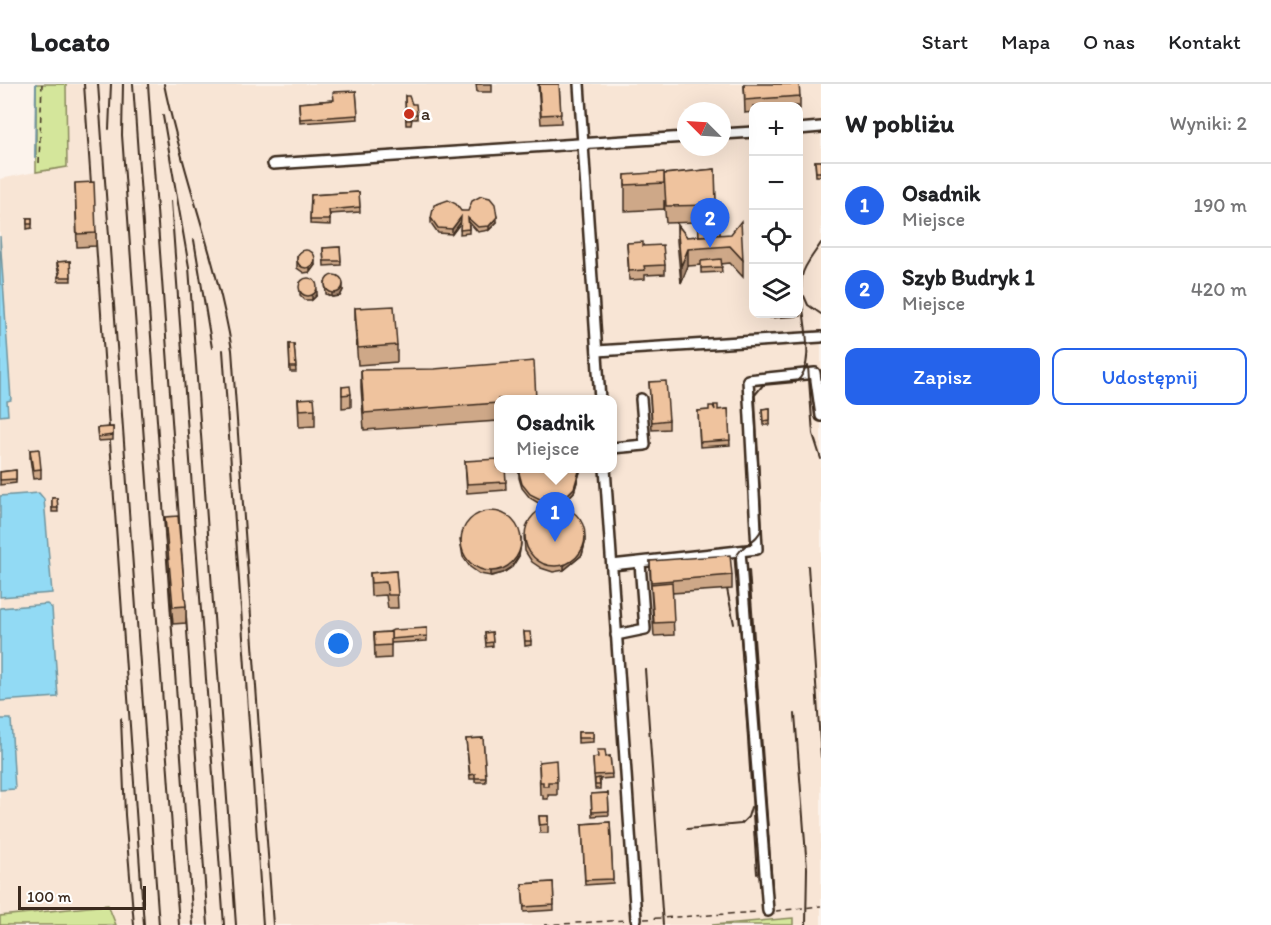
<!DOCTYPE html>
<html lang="pl">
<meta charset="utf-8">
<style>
body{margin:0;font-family:Itim,sans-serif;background:#f6f6f6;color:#202124}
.controls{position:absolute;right:18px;top:18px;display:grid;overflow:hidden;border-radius:12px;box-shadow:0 6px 24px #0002}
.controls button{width:54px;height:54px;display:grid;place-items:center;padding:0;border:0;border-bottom:2px solid #e0e0e0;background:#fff;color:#202124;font:30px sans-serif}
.compass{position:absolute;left:677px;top:18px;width:54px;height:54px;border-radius:50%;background:#fff;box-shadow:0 6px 24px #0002;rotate:294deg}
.scale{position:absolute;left:18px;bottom:15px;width:128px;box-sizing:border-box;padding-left:6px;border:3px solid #3b2a1e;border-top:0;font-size:16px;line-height:21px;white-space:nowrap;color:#3b2a1e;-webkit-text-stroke:4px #fff;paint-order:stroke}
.you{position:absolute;left:339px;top:560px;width:21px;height:21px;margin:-15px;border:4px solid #fff;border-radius:50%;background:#1a73e8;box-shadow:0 0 0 9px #1a73e833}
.badge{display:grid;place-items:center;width:39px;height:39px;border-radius:50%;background:#2563eb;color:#fff;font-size:20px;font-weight:700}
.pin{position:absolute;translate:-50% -50px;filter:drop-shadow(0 2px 3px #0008)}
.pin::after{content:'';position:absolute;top:32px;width:21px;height:18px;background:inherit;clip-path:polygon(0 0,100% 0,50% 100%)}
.popup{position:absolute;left:494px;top:311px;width:123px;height:78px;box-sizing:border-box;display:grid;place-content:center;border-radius:12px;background:#fff;filter:drop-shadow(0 2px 4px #0005);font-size:20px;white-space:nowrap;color:#757577}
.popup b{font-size:22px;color:#202124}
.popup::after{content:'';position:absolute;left:50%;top:100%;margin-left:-12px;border:12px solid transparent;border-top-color:#fff}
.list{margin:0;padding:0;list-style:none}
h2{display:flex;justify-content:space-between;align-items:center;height:78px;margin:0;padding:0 24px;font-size:26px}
h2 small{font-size:20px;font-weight:400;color:#757577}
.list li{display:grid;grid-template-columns:39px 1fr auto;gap:18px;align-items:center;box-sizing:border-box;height:84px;padding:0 24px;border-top:2px solid #e0e0e0}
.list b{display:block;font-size:22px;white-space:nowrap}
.list p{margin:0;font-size:20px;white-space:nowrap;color:#757577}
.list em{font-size:20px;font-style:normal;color:#757577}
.actions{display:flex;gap:12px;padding:18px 24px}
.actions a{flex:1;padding:14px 0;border:2px solid #2563eb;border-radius:12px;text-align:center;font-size:21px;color:#2563eb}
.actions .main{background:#2563eb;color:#fff}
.icon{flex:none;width:33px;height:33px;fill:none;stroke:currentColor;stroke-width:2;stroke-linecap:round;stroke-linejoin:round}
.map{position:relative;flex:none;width:821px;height:841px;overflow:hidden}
header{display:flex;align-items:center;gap:36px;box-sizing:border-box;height:84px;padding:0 30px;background:#fff;border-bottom:2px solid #e0e0e0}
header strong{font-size:28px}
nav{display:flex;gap:33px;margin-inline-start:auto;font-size:21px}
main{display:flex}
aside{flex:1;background:#fff}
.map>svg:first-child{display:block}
.built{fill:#f8e5d5;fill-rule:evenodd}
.green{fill:#d4e69b;stroke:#88885c;stroke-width:1.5}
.water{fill:#92daf4;stroke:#6f949e;stroke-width:1.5}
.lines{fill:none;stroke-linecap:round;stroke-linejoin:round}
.stream{stroke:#6f949e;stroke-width:2}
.minor-casing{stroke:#3b2a1e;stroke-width:14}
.path{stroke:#3b2a1e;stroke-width:1.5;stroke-dasharray:6 4.5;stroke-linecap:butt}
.minor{stroke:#fff;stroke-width:9}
.rail{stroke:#3b2a1e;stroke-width:2}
.wall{fill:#cea888;stroke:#3b2a1e;stroke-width:1.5}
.shaded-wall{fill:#a7886f;stroke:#3b2a1e;stroke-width:1.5}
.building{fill:#efc39e;stroke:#3b2a1e;stroke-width:1.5}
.poi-dot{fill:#c8321e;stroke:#fff;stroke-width:2}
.labels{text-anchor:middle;stroke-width:5;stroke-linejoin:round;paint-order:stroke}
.poi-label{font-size:18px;fill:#3b2a1e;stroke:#fff;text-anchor:start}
</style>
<header>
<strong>Locato</strong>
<nav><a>Start</a><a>Mapa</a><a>O nas</a><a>Kontakt</a></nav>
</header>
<main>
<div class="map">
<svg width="821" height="841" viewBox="0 0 821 841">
<rect width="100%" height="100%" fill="#fcf3ec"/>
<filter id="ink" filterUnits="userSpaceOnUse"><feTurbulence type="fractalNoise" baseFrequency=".0167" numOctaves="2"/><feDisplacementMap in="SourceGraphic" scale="12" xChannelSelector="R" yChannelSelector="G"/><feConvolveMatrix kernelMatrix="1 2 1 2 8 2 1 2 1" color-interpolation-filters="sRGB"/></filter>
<g filter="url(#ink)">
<path class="built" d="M66,0H821V841H116L108,821L0,832V95L66,82ZM754,22H798V230H754ZM686,27H722V63H686ZM498,316H612V384H498Z"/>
<g class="green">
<path d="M36,0H66L67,83L36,88Z"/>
<path d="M108,821L116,841H0V832Z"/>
<path d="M793,834V841H712Z"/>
</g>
<g class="water">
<path d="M0,152L11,316L7,317L8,331L0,332Z"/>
<path d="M39,409L44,415L52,509L0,513V412Z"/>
<path d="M47,520L52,524L58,613L0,617V524Z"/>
<path d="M0,635H11L15,705L0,706Z"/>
</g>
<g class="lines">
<path class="stream" d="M35,74L36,0"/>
<defs>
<g id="minor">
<path d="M579,0L600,316"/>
<path d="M798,45L821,43"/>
<path d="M722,50L754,48"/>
<path d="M273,80L686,53"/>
<path d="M597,267L821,253"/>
<path d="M612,364L645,361L641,315"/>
<path d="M605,384L636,835"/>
<path d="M740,467L768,827"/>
<path d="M612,481L757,465L748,296L815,289L821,332"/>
<path d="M616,551L645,545L640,479"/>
</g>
</defs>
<use href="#minor" class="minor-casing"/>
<g class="path">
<path d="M39,79L42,0"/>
<path d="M776,827L821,822"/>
<path d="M644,835L759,828"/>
<path d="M544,841L627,836"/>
</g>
<use href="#minor" class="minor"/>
<g class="rail">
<path d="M84,0L92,114"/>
<path d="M98,0L159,841"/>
<path d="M123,0L122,51L179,841"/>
<path d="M133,0L193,841"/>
<path d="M148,0L208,841"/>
<path d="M164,0C182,90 217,175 232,266L273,841"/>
<path d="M163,32L189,183L236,841"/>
<path d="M109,45L111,0"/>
<path d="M171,117L224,841"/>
<path d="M95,144L144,841"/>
<path d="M194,156L212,264"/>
<path d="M804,212L808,221L821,230"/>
<path d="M223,266L263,841"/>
<path d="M808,282L813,350L821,375"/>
<path d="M808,482L821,673"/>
<path d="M749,486L772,800"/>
<path d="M727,505L734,540"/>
<path d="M645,585L663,841"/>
<path d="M795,630L807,784L806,841"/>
<path d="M121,635L125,731L134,841"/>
<path d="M687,745L741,740L748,733L751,723"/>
<path d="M757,790L736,474C741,459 758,459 762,443L754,312L763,301L796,298C821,278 796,220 802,192C804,181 815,169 821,159"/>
</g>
</g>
<g class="wall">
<path d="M476,0H492V8H477Z"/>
<path d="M538,0H559L561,39L541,40Z"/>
<path d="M744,0L800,12V25H798V22H753V28L745,29Z"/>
<path d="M356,7L358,35L300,39L299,19L333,16Z"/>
<path d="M405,12L412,20L417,30V35H412L411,41H406Z"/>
<path d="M815,77H821V92H816Z"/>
<path d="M715,85L716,134L720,151L743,176V193L730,179L721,180L722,188L701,189V181L688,182L681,199L677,157V140L687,153L699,152L698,138L666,139L664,116V125L625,127V91L664,90Z"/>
<path d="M75,99L96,149V162L77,163Z"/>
<path d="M359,108L360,128L330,130V141L310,140L311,111Z"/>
<path d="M461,127L497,138L489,146L478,148L469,138V149L460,150L461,138L452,150L438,149L431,139V134Z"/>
<path d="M27,134H32V144L27,145Z"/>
<path d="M627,159L643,162L665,181V190L645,191V195L629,196Z"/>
<path d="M340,163L341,181L324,182L323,164Z"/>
<path d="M297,173L315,181L310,188L304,189L297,184Z"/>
<path d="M70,177L71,197H58V193L59,190L57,182V178Z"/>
<path d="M325,198L343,206L340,212L332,213L326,210Z"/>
<path d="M300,199L317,211L312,216H305L300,211Z"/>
<path d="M798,214H800L801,232L770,234V230H798Z"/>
<path d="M355,224L397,261V278L358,281L355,242Z"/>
<path d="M289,260H294L296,288H290Z"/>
<path d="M361,286L498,315V337L364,346L361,303Z"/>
<path d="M649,298L669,336V345L652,346Z"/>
<path d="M342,303L351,310V323L342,324Z"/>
<path d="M298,315L315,325V342L299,343Z"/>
<path d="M770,324V341H763L762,325Z"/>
<path d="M728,325L730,361L700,363L698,327Z"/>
<path d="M113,343V356L98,357L97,344Z"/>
<path d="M30,366L41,385V394L33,395L30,374Z"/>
<path d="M465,377L505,384L506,406L467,409Z"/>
<path d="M16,386V399L0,401V388Z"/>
<path d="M580,388L574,408L566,416L554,421L540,420L530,414L522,404L519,394V389Z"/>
<path d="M52,414H57L58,428H52Z"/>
<path d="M165,433L186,522V539L173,540L165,450Z"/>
<path d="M524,452L585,459L582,471L564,486L553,488L541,484L532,478L525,467Z"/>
<path d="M460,455L521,460L519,472L512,483L503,489L491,492L480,490L470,483L463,473Z"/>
<path d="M650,477L732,491V505L672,509L674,551L654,552L650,490Z"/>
<path d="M396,487L398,524H388L386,511L371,512L370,489Z"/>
<path d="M427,544V557L391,559V574L375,575L374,549L389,548Z"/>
<path d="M492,548L493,562L486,563L485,549Z"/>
<path d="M524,548L531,557V561L525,562Z"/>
<path d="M578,648H593V658L578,659Z"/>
<path d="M483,654L486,698H475V695H470L466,655Z"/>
<path d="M610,672L612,694L600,695V705H595L593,674Z"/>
<path d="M539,678L557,698V711H548V715H543V711H540Z"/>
<path d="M608,709L609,731L592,732L591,710Z"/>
<path d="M539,732H548V749H540Z"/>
<path d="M610,738L613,799L585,801L582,740Z"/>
<path d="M553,798L554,826L524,828L522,800Z"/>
</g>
<g class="shaded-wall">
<path d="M461,133V138L452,150V145Z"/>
<path d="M497,133V138L489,146V142Z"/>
<path d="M688,165V182L681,199V182Z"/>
<path d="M315,177V181L310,188V184Z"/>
<path d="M343,201V206L340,212L332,213V209Z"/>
<path d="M317,206V211L312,216V211Z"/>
<path d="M580,384V388L574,408L566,416L554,421V416Z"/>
<path d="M521,455L519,472L512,483L503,489L491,492V487Z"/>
<path d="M585,455V459L582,471L564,486V482Z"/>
</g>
<g class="building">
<path d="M539,0H559L561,30L541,31Z"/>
<path d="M744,0H799L800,12L745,16Z"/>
<path d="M356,7L358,31L300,35L299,19L334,16L333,8Z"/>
<path d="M405,12H409L412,20H416L417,30L412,31L411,36H406Z"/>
<path d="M815,77H821V88H816Z"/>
<path d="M715,85L716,121L666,122L664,90Z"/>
<path d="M664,88V99L625,101V91Z"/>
<path d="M94,98L96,149L77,150L75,99Z"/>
<path d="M359,108L360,123L329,126L330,136H310L311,111Z"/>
<path d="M481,112L490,114L495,120L497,133L489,142L478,143L468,134L469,145L460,146L461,133L452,145L438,144L431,134L434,121L448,116L456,120L461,127H468L472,117Z"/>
<rect x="27" y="134" width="5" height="6"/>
<path d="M719,134L720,151L699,152L698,135Z"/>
<path d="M741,137L743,176L730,162L688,165L681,182L677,140L687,153L731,150Z"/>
<path d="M753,156V186L751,157Z"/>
<path d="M643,158V162L663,161L665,181L644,182L645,186L629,187L627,159Z"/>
<path d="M340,163L341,177H324L323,164Z"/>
<circle cx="306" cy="175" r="9"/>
<path d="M721,175L722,183L701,184V177Z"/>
<path d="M70,177L71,193H58L60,188L57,178Z"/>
<circle cx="334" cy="200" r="9"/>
<circle cx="308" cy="203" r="9"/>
<path d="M798,214H800L801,227L798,228Z"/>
<path d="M394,222L397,261L358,264L355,224Z"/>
<path d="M289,260H294L296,283H290Z"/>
<path d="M534,277L536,315H498V319L364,329L361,286L434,285Z"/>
<path d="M666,297L669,336L652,338L649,298Z"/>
<path d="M350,302L351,310L342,311V303Z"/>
<path d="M314,314L315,325L299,326L298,315Z"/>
<path d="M714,321H718V326L728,325L730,356L700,358L698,327L709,326V322H713L715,326Z"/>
<path d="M770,324V336L763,337L762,325Z"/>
<path d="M113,343V351L98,353L97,344Z"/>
<path d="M39,365L41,385L33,386L30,366Z"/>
<path d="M498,375V384H505L506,398L467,400L465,377Z"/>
<path d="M520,384H580L574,404L566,412L554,416L540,415L530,410L522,400L519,389Z"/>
<path d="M16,386V395L0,396V388Z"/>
<path d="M52,414H57L58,424H52Z"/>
<circle cx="555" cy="452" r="30"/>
<circle cx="491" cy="457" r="30"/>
<path d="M178,432L186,522L173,523L165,433Z"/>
<path d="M730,471L732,491L651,498L650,477Z"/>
<path d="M396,487L398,511H388L386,498L371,499L370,489Z"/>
<path d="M672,498L674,538L654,539L651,500Z"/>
<path d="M427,544V552L391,555V548H389L393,546Z"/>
<path d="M391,548V561L375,562L374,549Z"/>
<path d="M492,548L493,558L486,559L485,549Z"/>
<path d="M524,548H530L531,557H525Z"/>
<rect x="578" y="648" width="15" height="6"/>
<path d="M483,654L486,694H475V690L470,691L466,655Z"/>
<path d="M597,666H605L606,673L610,672L612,690L594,691L593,674L598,673Z"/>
<path d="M556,676L557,698H548V702H543V698H540L539,678Z"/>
<path d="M599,694L600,701H595V695Z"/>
<path d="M608,709L609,727L592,728L591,710Z"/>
<path d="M539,732H548V740L540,741Z"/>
<path d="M610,738L613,795L585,796L582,740Z"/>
<path d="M553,798L554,821L524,823L522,800Z"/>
</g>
</g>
<circle class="poi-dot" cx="409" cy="30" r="6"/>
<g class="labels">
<g class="poi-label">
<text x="421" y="36">a</text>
</g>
</g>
</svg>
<div class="controls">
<button>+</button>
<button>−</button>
<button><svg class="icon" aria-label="locate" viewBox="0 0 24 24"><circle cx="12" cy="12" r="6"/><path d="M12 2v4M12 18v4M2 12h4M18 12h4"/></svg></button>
<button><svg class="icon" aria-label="layers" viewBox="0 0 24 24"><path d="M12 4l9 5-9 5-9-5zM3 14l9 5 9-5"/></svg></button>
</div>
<svg class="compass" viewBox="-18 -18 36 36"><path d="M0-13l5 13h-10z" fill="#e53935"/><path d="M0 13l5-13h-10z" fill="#757577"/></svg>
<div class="scale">100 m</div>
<div class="you"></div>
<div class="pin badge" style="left:555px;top:458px">1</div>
<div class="popup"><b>Osadnik</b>Miejsce</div>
<div class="pin badge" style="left:710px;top:164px">2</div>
</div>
<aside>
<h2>W pobliżu<small>Wyniki: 2</small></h2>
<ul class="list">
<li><span class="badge">1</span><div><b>Osadnik</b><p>Miejsce</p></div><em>190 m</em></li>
<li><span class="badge">2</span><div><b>Szyb Budryk 1</b><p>Miejsce</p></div><em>420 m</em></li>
</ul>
<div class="actions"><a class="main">Zapisz</a><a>Udostępnij</a></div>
</aside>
</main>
